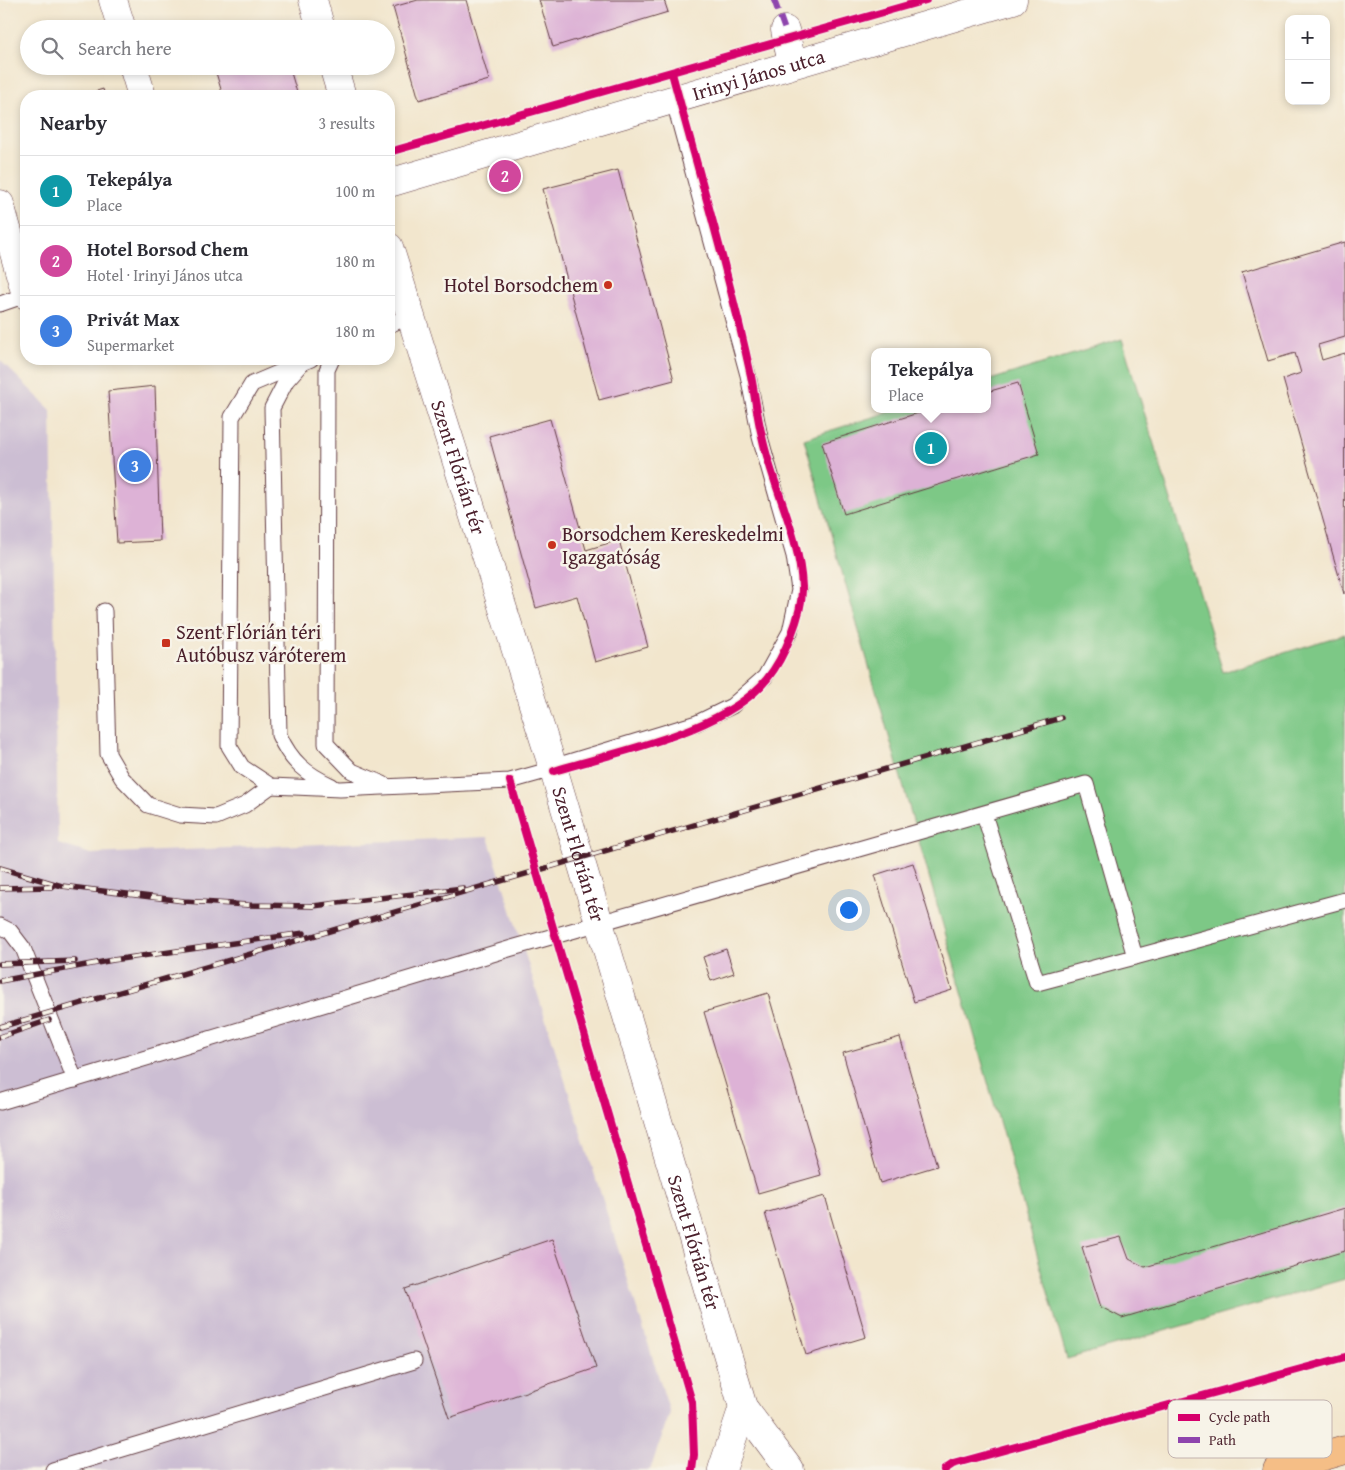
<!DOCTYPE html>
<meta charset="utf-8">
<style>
body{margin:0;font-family:"Gentium Book Plus",serif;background:#f7f7f7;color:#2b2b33}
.controls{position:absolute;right:15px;top:15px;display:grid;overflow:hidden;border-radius:10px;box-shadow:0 2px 8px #0003}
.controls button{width:45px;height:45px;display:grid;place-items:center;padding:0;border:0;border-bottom:1px solid #e1e1e2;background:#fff;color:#2b2b33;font:25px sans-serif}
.you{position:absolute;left:848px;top:909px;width:18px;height:18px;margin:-12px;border:4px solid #fff;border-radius:50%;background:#1a73e8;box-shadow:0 0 0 8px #1a73e833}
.badge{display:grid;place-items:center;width:32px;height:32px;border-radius:50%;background:#db2777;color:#fff;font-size:16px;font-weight:700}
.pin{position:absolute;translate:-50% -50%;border:2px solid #fff;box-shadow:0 1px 5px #0006}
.popup{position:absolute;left:871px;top:348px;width:120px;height:65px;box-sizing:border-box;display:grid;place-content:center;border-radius:10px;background:#fff;filter:drop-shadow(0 1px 4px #0005);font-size:16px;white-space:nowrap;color:#7c7c81}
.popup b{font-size:19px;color:#2b2b33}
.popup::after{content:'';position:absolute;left:50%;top:100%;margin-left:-10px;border:10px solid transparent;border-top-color:#fff}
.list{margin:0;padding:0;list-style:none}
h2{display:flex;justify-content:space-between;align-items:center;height:65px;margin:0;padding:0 20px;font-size:21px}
h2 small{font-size:16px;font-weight:400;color:#7c7c81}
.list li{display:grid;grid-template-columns:32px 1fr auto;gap:15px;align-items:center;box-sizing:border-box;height:70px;padding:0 20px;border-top:1px solid #e1e1e2}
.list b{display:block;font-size:19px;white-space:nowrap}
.list p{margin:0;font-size:16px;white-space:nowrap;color:#7c7c81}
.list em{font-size:16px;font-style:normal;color:#7c7c81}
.icon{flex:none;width:28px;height:28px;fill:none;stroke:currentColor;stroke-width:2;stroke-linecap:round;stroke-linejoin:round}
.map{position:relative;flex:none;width:1345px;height:1470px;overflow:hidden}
.search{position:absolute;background:#fff;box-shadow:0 2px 8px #0003;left:20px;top:20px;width:375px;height:55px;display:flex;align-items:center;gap:12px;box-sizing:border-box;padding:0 18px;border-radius:28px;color:#7c7c81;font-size:19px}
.panel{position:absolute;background:#fff;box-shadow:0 2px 8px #0003;left:20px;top:90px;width:375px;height:275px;border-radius:20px}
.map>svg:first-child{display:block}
.industrial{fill:#ccbed3}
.green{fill:#7dc886;stroke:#647458}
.building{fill:#ddb2d6}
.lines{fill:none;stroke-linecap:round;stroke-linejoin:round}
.service-casing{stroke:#633d43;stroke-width:17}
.minor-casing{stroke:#633d43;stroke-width:29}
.primary-casing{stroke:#633d43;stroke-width:29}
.service{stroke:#fff;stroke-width:15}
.minor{stroke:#fff;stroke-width:28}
.primary{stroke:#f5be86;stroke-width:28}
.rail-casing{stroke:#4a1f2b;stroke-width:5.5}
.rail{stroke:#f7f3e8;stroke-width:4;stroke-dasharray:11;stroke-linecap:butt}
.quiet{stroke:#8e44ad;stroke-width:6;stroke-dasharray:12 6;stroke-linecap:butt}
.cycleway-casing{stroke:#f7f3e8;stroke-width:11}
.cycleway{stroke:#d6006c;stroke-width:8}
.poi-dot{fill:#c8321e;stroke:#f7f3e8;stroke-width:2}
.labels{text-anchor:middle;stroke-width:5;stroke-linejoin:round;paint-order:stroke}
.street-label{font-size:20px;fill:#4a1f2b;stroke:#f7f3e8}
.poi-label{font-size:20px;fill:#4a1f2b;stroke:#f7f3e8;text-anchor:start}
.key{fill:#f7f3e8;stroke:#c3b3af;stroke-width:1}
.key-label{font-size:14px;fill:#4a1f2b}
</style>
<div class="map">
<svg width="1345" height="1470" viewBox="0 0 1345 1470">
<rect width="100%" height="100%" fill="#f7f3e8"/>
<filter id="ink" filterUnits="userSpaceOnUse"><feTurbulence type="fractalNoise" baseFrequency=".02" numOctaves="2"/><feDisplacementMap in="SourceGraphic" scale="10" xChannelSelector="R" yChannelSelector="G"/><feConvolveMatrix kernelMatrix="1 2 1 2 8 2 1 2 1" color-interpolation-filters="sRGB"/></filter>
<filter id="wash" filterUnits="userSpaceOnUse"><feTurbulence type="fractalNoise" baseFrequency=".0096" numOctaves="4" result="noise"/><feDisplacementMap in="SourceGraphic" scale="20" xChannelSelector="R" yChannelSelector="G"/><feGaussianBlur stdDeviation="1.12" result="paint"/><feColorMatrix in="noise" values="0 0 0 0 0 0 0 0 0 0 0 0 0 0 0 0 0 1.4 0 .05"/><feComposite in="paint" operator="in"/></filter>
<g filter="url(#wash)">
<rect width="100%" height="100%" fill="#f2e6cd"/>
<path class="industrial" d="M0,360L51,410L58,844L91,854L488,837L670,1413L650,1470H0Z"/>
<path class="green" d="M1122,339L1223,672L1345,634V1279L1067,1359L804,439L898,409H987V381Z"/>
<g id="blocks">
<g class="building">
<path d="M418,0H466L489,80L419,100L393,7Z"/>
<path d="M539,0H664L668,12L553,47Z"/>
<path d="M214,66H289L298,96H223Z"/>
<path d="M103,89L105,96H81Z"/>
<path d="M618,170L674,380L599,400L543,189Z"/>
<path d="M1345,242V337L1318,345L1322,360L1345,353L1344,594L1283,379L1301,373L1295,353L1268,361L1242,272Z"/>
<path d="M1018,383L1039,454L844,514L822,443L931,409H987V392Z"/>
<path d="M155,386L160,541L117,543L108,391Z"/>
<path d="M550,419L586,550L619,540L648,647L595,662L577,596L536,608L489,436Z"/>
<path d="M913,863L952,990L914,1002L875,875Z"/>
<path d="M726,949L734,973L711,981L703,957Z"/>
<path d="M768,993L821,1175L758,1193L704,1012Z"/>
<path d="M900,1037L937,1166L880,1183L843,1053Z"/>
<path d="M825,1196L866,1337L806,1355L765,1213Z"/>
<path d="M1345,1208V1251L1122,1318L1101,1307L1082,1247L1121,1237L1129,1259L1145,1267Z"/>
<path d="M552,1239L596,1368L449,1418L405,1289Z"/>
</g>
</g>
</g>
<g filter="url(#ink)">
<use href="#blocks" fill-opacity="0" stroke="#633d43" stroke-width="1"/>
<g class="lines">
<defs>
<g id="service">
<path d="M0,304L26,295"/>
<path d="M389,325L410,316"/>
<path d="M311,359L252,384L232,417L229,746L242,767L271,786L340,789L510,781L553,769"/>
<path d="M332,359L327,370L326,744L352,771L383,784"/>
<path d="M300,365L286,381L272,408L279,735C291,762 306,774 332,786"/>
<path d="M104,611L108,754L122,778L148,805L180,815L216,817L245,805L271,786"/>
<path d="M553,767L697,723L732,706L765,677L790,632L799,590L794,556L760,437L748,375L673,98"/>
<path d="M984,814L1037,983L1135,957"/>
<path d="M0,926L10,931L23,948L75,1080"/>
<path d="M0,1102L512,948L1086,784L1135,957L1345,900"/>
<path d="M53,1470L414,1361"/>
</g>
<g id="minor">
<path d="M113,0L122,29"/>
<path d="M313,0L321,29"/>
<path d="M785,30L792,64"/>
<path d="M133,66L142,96"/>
<path d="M333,66L342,96"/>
<path id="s1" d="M389,183L1013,0"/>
<path d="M0,204L26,295"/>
<path id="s2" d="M389,247L554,771L743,1407L790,1470"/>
<path d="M722,1470L743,1407"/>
</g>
<path id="primary" d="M1277,1470L1345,1450"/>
</defs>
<use href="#service" class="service-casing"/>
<use href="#minor" class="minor-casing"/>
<use href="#primary" class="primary-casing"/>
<use href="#service" class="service"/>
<use href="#minor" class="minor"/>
<use href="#primary" class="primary"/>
<defs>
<g id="rail">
<path d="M0,868L62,886L184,901L248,905L313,906L463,888"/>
<path d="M0,888L52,887"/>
<path d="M0,964L75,961"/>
<path d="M0,981L113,960L304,933"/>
<path d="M0,1027L1061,718"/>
<path d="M0,1037L49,1020"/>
</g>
</defs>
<use href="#rail" class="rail-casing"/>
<use href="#rail" class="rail"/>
<path class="quiet" d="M774,0L785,30"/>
<defs>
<g id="cycleway">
<path d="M389,152L926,0"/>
<path d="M554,771C618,751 724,732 767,679C784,658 803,614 802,587C800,535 772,486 762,436C757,416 755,396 751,376C729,274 699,173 672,73"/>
<path d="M510,781L692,1402L694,1455L692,1470"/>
<path d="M944,1470L953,1464L1345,1357"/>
</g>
</defs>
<use href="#cycleway" class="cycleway-casing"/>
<use href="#cycleway" class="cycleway"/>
</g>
</g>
<g class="poi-dot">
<circle cx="608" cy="285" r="5"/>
<circle cx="552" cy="545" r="5"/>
<rect x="161" y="638" width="10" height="10" rx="2.5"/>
</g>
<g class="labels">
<g class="street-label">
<text dy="7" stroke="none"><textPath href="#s1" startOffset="385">Irinyi János utca</textPath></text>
<text dy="7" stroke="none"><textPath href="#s2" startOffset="231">Szent Flórián tér</textPath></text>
<text dy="7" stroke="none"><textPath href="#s2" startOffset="636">Szent Flórián tér</textPath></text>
<text dy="7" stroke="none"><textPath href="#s2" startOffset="1041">Szent Flórián tér</textPath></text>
</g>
<g class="poi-label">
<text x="598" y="292" text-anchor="end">Hotel Borsodchem</text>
<text x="562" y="541">Borsodchem Kereskedelmi<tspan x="562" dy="23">Igazgatóság</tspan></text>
<text x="176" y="639">Szent Flórián téri<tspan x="176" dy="23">Autóbusz váróterem</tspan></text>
</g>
</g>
<rect x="1168" y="1400" width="164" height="58" rx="8" class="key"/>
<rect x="1178" y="1414" width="22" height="7" fill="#d6006c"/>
<rect x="1178" y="1437" width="22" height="6" fill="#8e44ad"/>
<g class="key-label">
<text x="1209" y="1422">Cycle path</text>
<text x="1209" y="1445">Path</text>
</g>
</svg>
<div class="controls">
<button>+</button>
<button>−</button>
</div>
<div class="you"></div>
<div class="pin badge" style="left:931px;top:448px;background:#0f9aa8">1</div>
<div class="popup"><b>Tekepálya</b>Place</div>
<div class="pin badge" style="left:505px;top:176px;background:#d1479c">2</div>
<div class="pin badge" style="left:135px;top:466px;background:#3f7fe0">3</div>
<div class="search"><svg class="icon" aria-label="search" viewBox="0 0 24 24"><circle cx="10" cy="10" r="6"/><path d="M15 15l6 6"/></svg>Search here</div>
<section class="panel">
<h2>Nearby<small>3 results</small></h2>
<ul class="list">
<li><span class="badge" style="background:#0f9aa8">1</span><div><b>Tekepálya</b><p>Place</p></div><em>100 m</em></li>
<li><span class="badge" style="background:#d1479c">2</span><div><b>Hotel Borsod Chem</b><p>Hotel · Irinyi János utca</p></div><em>180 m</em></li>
<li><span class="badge" style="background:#3f7fe0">3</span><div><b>Privát Max</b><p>Supermarket</p></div><em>180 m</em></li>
</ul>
</section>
</div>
